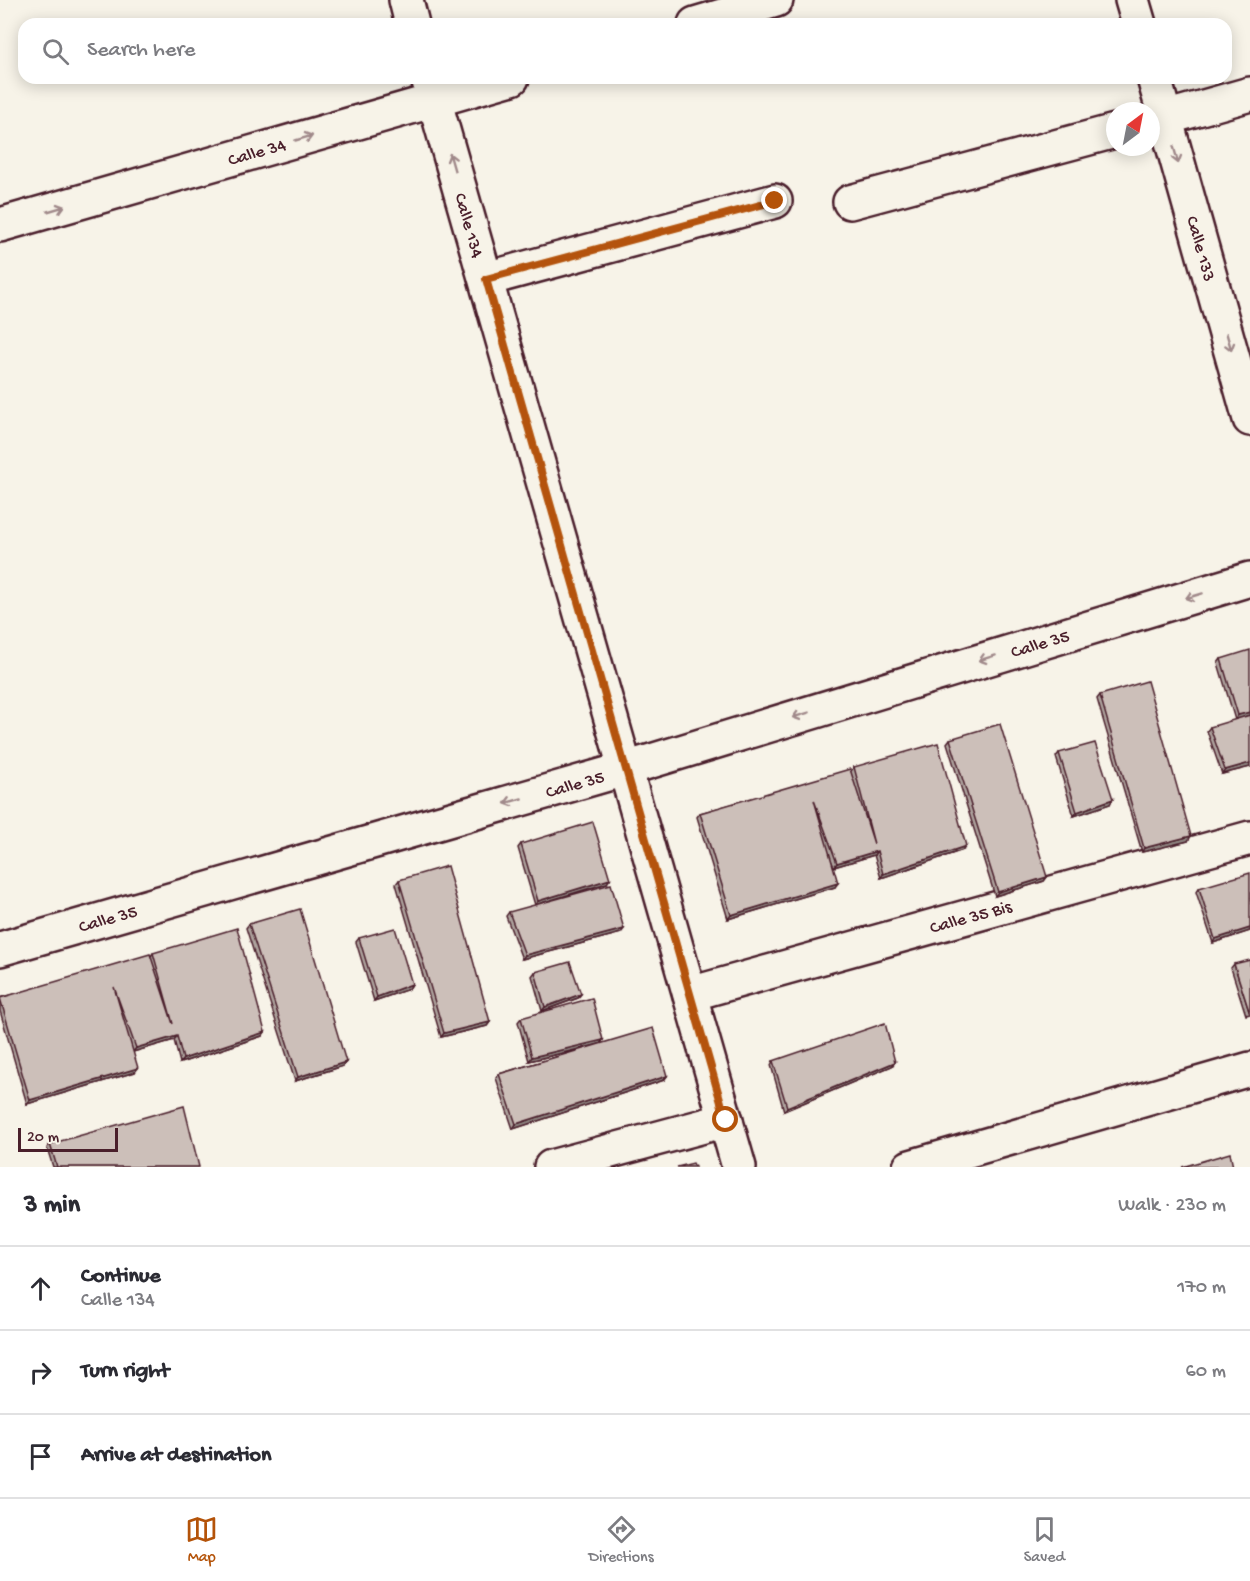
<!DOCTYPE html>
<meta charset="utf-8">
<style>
body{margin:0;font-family:"Gochi Hand",sans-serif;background:#f7f7f7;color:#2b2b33}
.compass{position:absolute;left:1106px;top:102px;width:54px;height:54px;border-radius:50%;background:#fff;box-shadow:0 3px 15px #0003;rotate:32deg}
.scale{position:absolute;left:18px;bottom:15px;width:100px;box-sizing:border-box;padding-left:6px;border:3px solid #4a1f2b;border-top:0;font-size:16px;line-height:21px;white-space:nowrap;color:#4a1f2b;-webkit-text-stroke:4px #f7f3e8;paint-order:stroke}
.stop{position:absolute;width:18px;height:18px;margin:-14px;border:4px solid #b45309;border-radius:50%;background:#fff}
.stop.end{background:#b45309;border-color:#fff;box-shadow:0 2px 6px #0008}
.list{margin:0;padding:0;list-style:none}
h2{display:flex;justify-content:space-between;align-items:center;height:78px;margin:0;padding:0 24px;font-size:26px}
h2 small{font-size:20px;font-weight:400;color:#7c7c81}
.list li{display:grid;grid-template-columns:39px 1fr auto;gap:18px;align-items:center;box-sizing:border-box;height:84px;padding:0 24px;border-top:2px solid #e1e1e2}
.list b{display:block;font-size:22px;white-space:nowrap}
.list p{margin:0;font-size:20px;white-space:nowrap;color:#7c7c81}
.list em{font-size:20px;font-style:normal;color:#7c7c81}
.icon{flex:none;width:33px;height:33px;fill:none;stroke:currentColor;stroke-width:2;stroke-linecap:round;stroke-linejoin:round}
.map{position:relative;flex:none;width:1250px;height:1167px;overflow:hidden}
.search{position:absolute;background:#fff;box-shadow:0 3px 15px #0003;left:18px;right:18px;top:18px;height:66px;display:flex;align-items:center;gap:15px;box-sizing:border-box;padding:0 21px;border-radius:18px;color:#7c7c81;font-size:22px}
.sheet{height:330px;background:#fff}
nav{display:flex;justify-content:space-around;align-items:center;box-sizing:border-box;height:84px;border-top:2px solid #e1e1e2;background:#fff;font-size:16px;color:#7c7c81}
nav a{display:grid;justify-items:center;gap:3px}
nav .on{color:#b45309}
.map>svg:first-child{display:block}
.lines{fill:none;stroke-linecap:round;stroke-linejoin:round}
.minor-casing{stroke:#4a1f2b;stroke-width:38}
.minor{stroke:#f7f3e8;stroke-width:33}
.wall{fill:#afa49f;stroke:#4a1f2b;stroke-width:1.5}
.shaded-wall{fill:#8f8682;stroke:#4a1f2b;stroke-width:1.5}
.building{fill:#ccbfb9;stroke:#4a1f2b;stroke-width:1.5}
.oneway{stroke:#a0898a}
.route{stroke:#b45309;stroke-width:8}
.labels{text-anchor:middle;stroke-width:5;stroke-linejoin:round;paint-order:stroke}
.street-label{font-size:18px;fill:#4a1f2b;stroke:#f7f3e8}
</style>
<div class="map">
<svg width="1250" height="1167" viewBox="0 0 1250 1167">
<rect width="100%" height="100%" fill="#f7f3e8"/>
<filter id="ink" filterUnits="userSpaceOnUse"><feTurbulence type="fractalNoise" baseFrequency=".0167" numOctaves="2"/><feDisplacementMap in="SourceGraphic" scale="12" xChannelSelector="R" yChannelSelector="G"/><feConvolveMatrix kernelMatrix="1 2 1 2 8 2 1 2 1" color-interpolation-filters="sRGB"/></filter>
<g filter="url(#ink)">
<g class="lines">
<defs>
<g id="minor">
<path d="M406,0L412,24"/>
<path d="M1132,0L1139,24"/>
<path d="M695,24L776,0"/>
<path id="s1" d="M428,78L739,1167"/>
<path id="s2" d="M1154,78L1250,419"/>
<path d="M1151,122L1250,94"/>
<path d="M850,202L1115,131"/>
<path id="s3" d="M0,225L512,78"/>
<path d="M486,279L775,201"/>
<path id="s4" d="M0,949L625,769L1250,579"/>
<path id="s5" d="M690,994L1250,838"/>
<path d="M551,1167L726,1120"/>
<path d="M910,1167L1250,1069"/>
</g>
</defs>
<use href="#minor" class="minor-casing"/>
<use href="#minor" class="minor"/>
</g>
<g class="wall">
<path d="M1221,659L1250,715L1235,720L1218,663Z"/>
<path d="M1100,695L1188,841L1142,852L1097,699Z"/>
<path d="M1210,727L1250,767L1222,774L1207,731Z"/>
<path d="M950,739L1047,877L1044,881L995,896L947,743Z"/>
<path d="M1059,753L1110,804L1074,816L1056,757Z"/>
<path d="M854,767L963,850L881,878L874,855L834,867L831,860L835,887L728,919L697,817L700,813L851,771Z"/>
<path d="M521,844L607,883L535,905L518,848Z"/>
<path d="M399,880L490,1022L487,1026L441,1037L396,884Z"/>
<path d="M1199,888L1250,931L1213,943L1196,892Z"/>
<path d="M509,912L621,933L522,959L506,916Z"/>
<path d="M249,924L346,1062L343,1066L295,1081L246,928Z"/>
<path d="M359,938L412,984L409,989L374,1001L356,942Z"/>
<path d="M153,953L265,1032L262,1036L180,1063L174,1040L133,1052L135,1072L27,1104L0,1011V998L151,956Z"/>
<path d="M1234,964L1250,1014L1246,1015L1231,968Z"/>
<path d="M535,972L578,998L542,1011L532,976Z"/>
<path d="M521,1018L603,1040L601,1043L667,1076L664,1080L513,1129L496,1078L499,1074L593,1046L529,1061L518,1022Z"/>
<path d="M773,1061L895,1062L892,1066L784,1111L771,1065Z"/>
<path d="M50,1144L199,1167H53L47,1148Z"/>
</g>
<g class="shaded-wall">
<path d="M1250,712V715L1235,720L1238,715Z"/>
<path d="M1250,763V767L1222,774L1225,770Z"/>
<path d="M1113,799L1110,804L1074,816L1077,812Z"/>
<path d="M1191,836L1188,841L1142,852L1144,848Z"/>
<path d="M966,846L963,850L881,878L883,874Z"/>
<path d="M877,851L874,855L834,867L837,863Z"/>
<path d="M1047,877L1044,881L995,896L998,892Z"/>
<path d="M610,879L607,883L535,905L538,901Z"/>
<path d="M838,883L835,887L728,919L731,915Z"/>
<path d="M1250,928V931L1213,943L1215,939Z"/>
<path d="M624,929L621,933L522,959L525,955Z"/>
<path d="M412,984L409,989L374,1001L377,997Z"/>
<path d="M581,994L578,998L542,1011L545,1007Z"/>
<path d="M490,1022L487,1026L441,1037L444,1033Z"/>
<path d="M265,1032L262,1036L180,1063L183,1059Z"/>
<path d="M177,1036L174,1040L133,1052L136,1048Z"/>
<path d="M603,1040L600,1044L529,1061L532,1057Z"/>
<path d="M346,1062L343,1066L295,1081L298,1077Z"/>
<path d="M895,1062L892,1066L784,1111L787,1107Z"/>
<path d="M138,1068L135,1072L27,1104L30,1100Z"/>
<path d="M667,1076L664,1080L513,1129L516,1124Z"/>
</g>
<g class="building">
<path d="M1250,650V712L1238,715L1221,659Z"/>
<path d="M1147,681L1191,836L1144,848L1100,695Z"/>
<path d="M1250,715V763L1225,770L1210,727Z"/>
<path d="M1000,724L1047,877L998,892L950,739Z"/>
<path d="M938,743L966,846L883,874L877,851L837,863L814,800L838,883L731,915L700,813L850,769L874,844L854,767Z"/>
<path d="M1095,743L1113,799L1077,812L1059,753Z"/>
<path d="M593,822L610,879L538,901L521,844Z"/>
<path d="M447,866L490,1022L444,1033L399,880Z"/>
<path d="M1250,873V928L1215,939L1199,888Z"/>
<path d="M611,884L624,929L525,955L509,912Z"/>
<path d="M300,909L346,1062L298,1077L249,924Z"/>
<path d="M237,928L265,1032L183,1059L177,1036L136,1048L114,987L138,1068L30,1100L0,998L150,954L173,1024L153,953Z"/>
<path d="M395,928L412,984L377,997L359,938Z"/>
<path d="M1250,960V1010L1249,1011L1234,964Z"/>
<path d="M570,962L581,994L545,1007L535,972Z"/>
<path d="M592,998L603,1040L532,1057L521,1018Z"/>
<path d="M885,1023L895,1062L787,1107L773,1061Z"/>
<path d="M653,1028L667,1076L516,1124L499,1074Z"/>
<path d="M184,1106L199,1167H57L50,1144Z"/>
<path d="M1230,1153L1233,1167H1182Z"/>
<path d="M693,1163L695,1167H677Z"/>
</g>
<defs><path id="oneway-shaft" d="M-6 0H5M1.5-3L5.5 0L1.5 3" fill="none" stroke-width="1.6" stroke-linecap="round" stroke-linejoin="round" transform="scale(1.5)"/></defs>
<g class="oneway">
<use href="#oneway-shaft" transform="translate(304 138) rotate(-16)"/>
<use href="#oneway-shaft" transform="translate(1176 155) rotate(74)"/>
<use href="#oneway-shaft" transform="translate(452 162) rotate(-106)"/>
<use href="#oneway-shaft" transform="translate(56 209) rotate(-16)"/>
<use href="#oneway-shaft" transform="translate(1229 342) rotate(74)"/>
<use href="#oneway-shaft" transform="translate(1194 596) rotate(163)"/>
<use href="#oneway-shaft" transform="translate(987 658) rotate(163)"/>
<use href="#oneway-shaft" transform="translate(801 715) rotate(163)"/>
<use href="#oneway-shaft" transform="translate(513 801) rotate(164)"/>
</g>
</g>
<g class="lines" filter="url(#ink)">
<path class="route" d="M726,1120L486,279L775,201"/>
</g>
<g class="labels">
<g class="street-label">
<text dy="6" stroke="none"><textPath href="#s3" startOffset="267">Calle 34</textPath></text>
<text dy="6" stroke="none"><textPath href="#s1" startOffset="153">Calle 134</textPath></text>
<text dy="6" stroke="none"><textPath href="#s2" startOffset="177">Calle 133</textPath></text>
<text dy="6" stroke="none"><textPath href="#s4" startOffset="1084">Calle 35</textPath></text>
<text dy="6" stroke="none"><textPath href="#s4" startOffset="598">Calle 35</textPath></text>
<text dy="6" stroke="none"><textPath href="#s5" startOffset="291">Calle 35 Bis</textPath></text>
<text dy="6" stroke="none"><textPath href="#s4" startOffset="112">Calle 35</textPath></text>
</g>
</g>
</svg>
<svg class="compass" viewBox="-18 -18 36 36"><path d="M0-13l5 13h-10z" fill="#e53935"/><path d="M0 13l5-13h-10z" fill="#7c7c81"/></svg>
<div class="scale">20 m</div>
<div class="stop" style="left:726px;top:1120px"></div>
<div class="stop end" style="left:775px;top:201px"></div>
<div class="search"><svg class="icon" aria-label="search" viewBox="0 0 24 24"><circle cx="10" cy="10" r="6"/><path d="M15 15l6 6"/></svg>Search here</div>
</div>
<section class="sheet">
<h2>3 min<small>Walk · 230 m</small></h2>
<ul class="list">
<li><svg class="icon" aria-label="ahead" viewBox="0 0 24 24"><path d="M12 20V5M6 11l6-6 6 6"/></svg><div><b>Continue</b><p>Calle 134</p></div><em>170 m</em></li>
<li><svg class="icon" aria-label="right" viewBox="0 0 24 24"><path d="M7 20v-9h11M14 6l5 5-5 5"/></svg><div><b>Turn right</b></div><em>60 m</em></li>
<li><svg class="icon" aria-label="arrive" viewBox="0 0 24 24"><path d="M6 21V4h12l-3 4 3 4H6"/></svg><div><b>Arrive at destination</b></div></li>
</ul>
</section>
<nav>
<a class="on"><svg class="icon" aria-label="map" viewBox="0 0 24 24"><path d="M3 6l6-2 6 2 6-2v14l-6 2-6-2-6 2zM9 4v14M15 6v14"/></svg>Map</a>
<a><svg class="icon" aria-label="directions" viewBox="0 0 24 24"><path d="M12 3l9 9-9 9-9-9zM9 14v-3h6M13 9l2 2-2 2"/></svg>Directions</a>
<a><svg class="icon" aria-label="saved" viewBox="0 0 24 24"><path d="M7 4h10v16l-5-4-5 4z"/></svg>Saved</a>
</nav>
